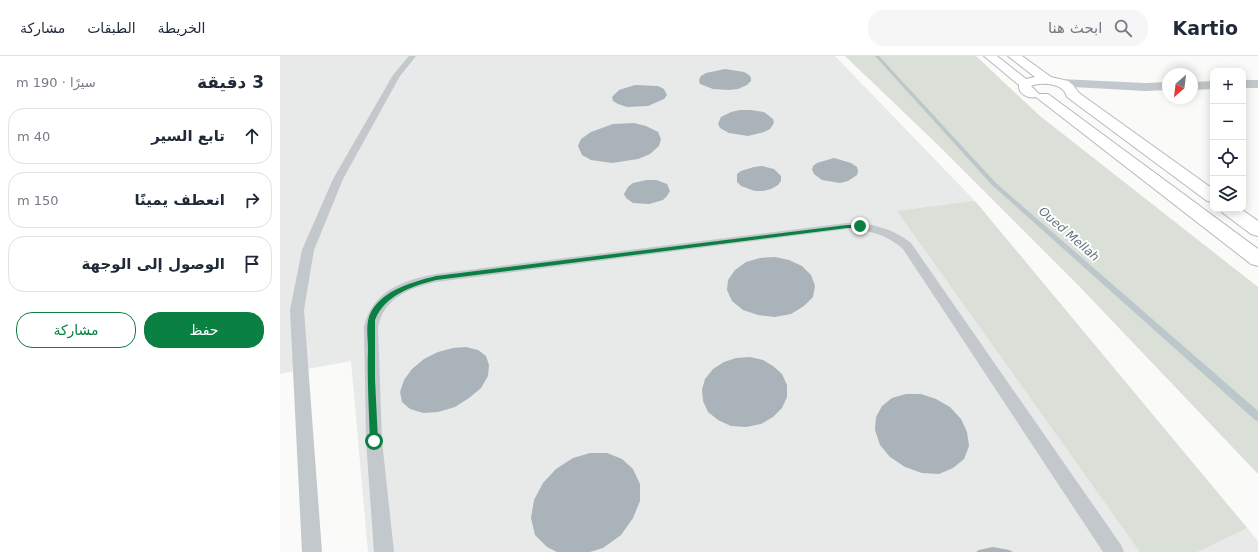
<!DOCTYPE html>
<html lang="ar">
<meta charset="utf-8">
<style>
body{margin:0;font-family:"DejaVu Sans","Noto Sans Arabic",sans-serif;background:#f6f6f7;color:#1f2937;direction:rtl}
.controls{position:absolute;right:12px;top:12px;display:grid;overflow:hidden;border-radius:8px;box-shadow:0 2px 10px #0003}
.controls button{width:36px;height:36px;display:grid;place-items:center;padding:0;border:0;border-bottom:1px solid #e0e1e3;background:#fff;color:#1f2937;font:20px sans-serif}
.compass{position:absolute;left:882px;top:12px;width:36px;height:36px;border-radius:50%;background:#fff;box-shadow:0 2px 10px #0003;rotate:208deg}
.stop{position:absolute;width:12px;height:12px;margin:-9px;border:3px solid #0b8043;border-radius:50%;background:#fff}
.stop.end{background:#0b8043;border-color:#fff;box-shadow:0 1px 4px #0008}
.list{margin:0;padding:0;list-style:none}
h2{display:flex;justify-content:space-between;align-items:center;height:52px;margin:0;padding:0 16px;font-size:17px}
h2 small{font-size:13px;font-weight:400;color:#747a83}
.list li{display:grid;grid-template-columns:26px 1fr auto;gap:12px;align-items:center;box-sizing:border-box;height:56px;margin:0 8px 8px;padding:0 8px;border:1px solid #e0e1e3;border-radius:16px}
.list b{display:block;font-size:15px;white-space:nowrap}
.list em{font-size:13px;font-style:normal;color:#747a83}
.actions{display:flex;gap:8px;padding:12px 16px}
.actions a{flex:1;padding:9px 0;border:1px solid #0b8043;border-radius:16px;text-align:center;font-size:14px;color:#0b8043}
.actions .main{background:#0b8043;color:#fff}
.icon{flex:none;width:22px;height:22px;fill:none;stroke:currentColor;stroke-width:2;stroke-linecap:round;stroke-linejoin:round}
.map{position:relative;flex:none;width:978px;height:496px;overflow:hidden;direction:ltr}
header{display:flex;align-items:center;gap:24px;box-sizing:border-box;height:56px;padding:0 20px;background:#fff;border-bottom:1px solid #e0e1e3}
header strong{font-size:19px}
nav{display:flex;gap:22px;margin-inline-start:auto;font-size:14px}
.search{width:280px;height:36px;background:#f6f6f7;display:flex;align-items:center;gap:10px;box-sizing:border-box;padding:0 14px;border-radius:16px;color:#747a83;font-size:15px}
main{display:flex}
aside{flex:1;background:#fff}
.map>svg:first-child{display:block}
.built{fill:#e8e9e9}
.green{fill:#dadfd7}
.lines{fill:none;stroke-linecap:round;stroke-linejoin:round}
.stream{fill:#bbc7cb;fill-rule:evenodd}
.building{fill:#aab3b9}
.trunk-casing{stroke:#b4b9bd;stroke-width:2}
.service{fill:#c3c8cc;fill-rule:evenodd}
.minor{fill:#c3c8cc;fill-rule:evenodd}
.trunk{fill:#fff;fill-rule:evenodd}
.route{fill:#0b8043}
.labels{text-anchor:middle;stroke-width:4;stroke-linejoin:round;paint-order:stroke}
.water-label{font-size:12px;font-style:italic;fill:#60757c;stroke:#fff}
</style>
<header>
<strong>Kartio</strong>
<div class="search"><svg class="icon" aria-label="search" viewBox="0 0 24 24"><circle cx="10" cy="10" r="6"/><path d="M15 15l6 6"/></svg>ابحث هنا</div>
<nav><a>الخريطة</a><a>الطبقات</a><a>مشاركة</a></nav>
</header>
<main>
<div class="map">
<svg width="978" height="496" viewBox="0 0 978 496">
<rect width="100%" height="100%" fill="#fafaf8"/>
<path class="built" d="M0,0H555L695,145L978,485V496H88L71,305L0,318Z"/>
<g class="green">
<path d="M565,0H696L760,60L978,231V418L799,230L657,88Z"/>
<path d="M695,145L967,472L917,496H860L617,155Z"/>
</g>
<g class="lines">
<path class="stream" d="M595,0H599L716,127L978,355V365L975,364L712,129Z"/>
</g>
<g class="building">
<path d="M445,13L464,16L469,19L471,22V25L467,29L458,33L449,34L433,33L420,28L419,24L421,20L426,17Z"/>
<path d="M355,29L378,30L384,33L387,39L384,43L368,50L347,51L338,48L333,45L332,41L339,34Z"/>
<path d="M460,54H470L484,56L493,63L494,67L490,73L484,76L468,80L449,77L440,72L438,68L441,61L451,56Z"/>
<path d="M354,67L366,70L378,76L381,83L379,90L370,98L358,103L332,107L311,104L302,99L298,90L301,83L311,76L333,68Z"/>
<path d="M554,102L571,107L577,111L578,115L577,119L568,125L560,127L542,124L534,118L532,114L533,110L537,107Z"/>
<path d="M474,111L482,110L494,113L501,120V125L498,129L491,133L483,135H475L461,130L457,126V118L461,115Z"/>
<path d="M367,124H376L387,128L390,135L387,140L383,144L369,148L353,147L346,142L344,138L348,131L353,127Z"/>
<path d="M495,201L509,204L522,210L531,219L535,230L533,241L524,250L511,258L495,261L478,259L463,254L452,245L447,234L448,224L455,214L466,206L480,202Z"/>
<path d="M186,291L198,294L206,300L209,309L208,320L201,332L189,342L175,351L158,356L143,357L130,353L122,346L120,336L124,324L132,313L144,303L158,296L173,292Z"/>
<path d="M470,301L483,304L493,310L502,318L507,329V341L502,352L493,361L481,368L466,371L451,370L438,364L428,356L423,345L422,334L425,323L433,313L444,306L456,302Z"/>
<path d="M626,338H641L656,343L670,351L681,363L687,376L689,390L684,403L673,412L659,418L642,417L625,411L610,401L600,389L595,374L596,361L602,350L612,342Z"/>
<path d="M310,397H327L342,403L353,413L360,428V445L353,462L341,479L323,492L310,496H277L267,491L255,479L251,462L254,444L263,427L276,413L293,402Z"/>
<path d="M713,491L729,494L733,496H696L699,494Z"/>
</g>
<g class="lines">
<defs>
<g id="trunk">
<path d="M704,0H717L746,23L755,21L728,0H742L771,21L788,25L793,29L799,37L933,133V146L927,145L787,41C786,39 786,37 784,35C778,27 760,26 751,30L759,38H768L978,193V210L971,208L756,41C749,43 738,38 739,29Z"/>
<path d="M940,153H961L978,165V180L971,178L943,157Z"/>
</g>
</defs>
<use href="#trunk" class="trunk-casing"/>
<g class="service">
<path d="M129,0H136L120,20L63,123L34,194L24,254L42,496H22L10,254L22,194L53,123L113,19Z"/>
<path d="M567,167C591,167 612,172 631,187L841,489L844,496H823L623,193C606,178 589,174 567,173L156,226C129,232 104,242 98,271L102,385L114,496H94L86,385L84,271C92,235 123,224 156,218Z"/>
</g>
<g class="minor">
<path d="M780,23L865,27L888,26V34L865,35L775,30L774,27L775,24Z"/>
<rect x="963" y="24" width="15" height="8"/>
<path d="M933,25V33L912,34V26Z"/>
</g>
<use href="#trunk" class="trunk"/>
</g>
<path class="route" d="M567,169H580L582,170L580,172H567L156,224C132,230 105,239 95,264V323L98,385L94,389L90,385C89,355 87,324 88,293C88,281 85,267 91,256C104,233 133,226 156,220Z"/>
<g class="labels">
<g class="water-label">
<text transform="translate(789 178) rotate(41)" y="4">Oued Mellah</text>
</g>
</g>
</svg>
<div class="controls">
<button>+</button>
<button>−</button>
<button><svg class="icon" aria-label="locate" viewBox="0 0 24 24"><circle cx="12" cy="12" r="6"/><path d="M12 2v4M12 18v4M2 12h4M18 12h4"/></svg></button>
<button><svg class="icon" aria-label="layers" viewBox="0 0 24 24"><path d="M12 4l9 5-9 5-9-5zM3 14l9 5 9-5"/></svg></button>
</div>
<svg class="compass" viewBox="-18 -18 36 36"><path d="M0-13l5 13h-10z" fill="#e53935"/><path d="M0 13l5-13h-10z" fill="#747a83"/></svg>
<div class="stop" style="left:94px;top:385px"></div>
<div class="stop end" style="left:580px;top:170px"></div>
</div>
<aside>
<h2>3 دقيقة<small>سيرًا · 190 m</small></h2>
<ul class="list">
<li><svg class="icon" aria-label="ahead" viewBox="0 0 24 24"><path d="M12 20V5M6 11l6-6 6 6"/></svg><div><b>تابع السير</b></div><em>40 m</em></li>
<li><svg class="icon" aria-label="right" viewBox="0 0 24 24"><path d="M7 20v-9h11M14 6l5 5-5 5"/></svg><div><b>انعطف يمينًا</b></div><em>150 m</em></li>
<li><svg class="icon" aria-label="arrive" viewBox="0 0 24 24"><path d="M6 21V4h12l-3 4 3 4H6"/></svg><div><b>الوصول إلى الوجهة</b></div></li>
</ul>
<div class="actions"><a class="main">حفظ</a><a>مشاركة</a></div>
</aside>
</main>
